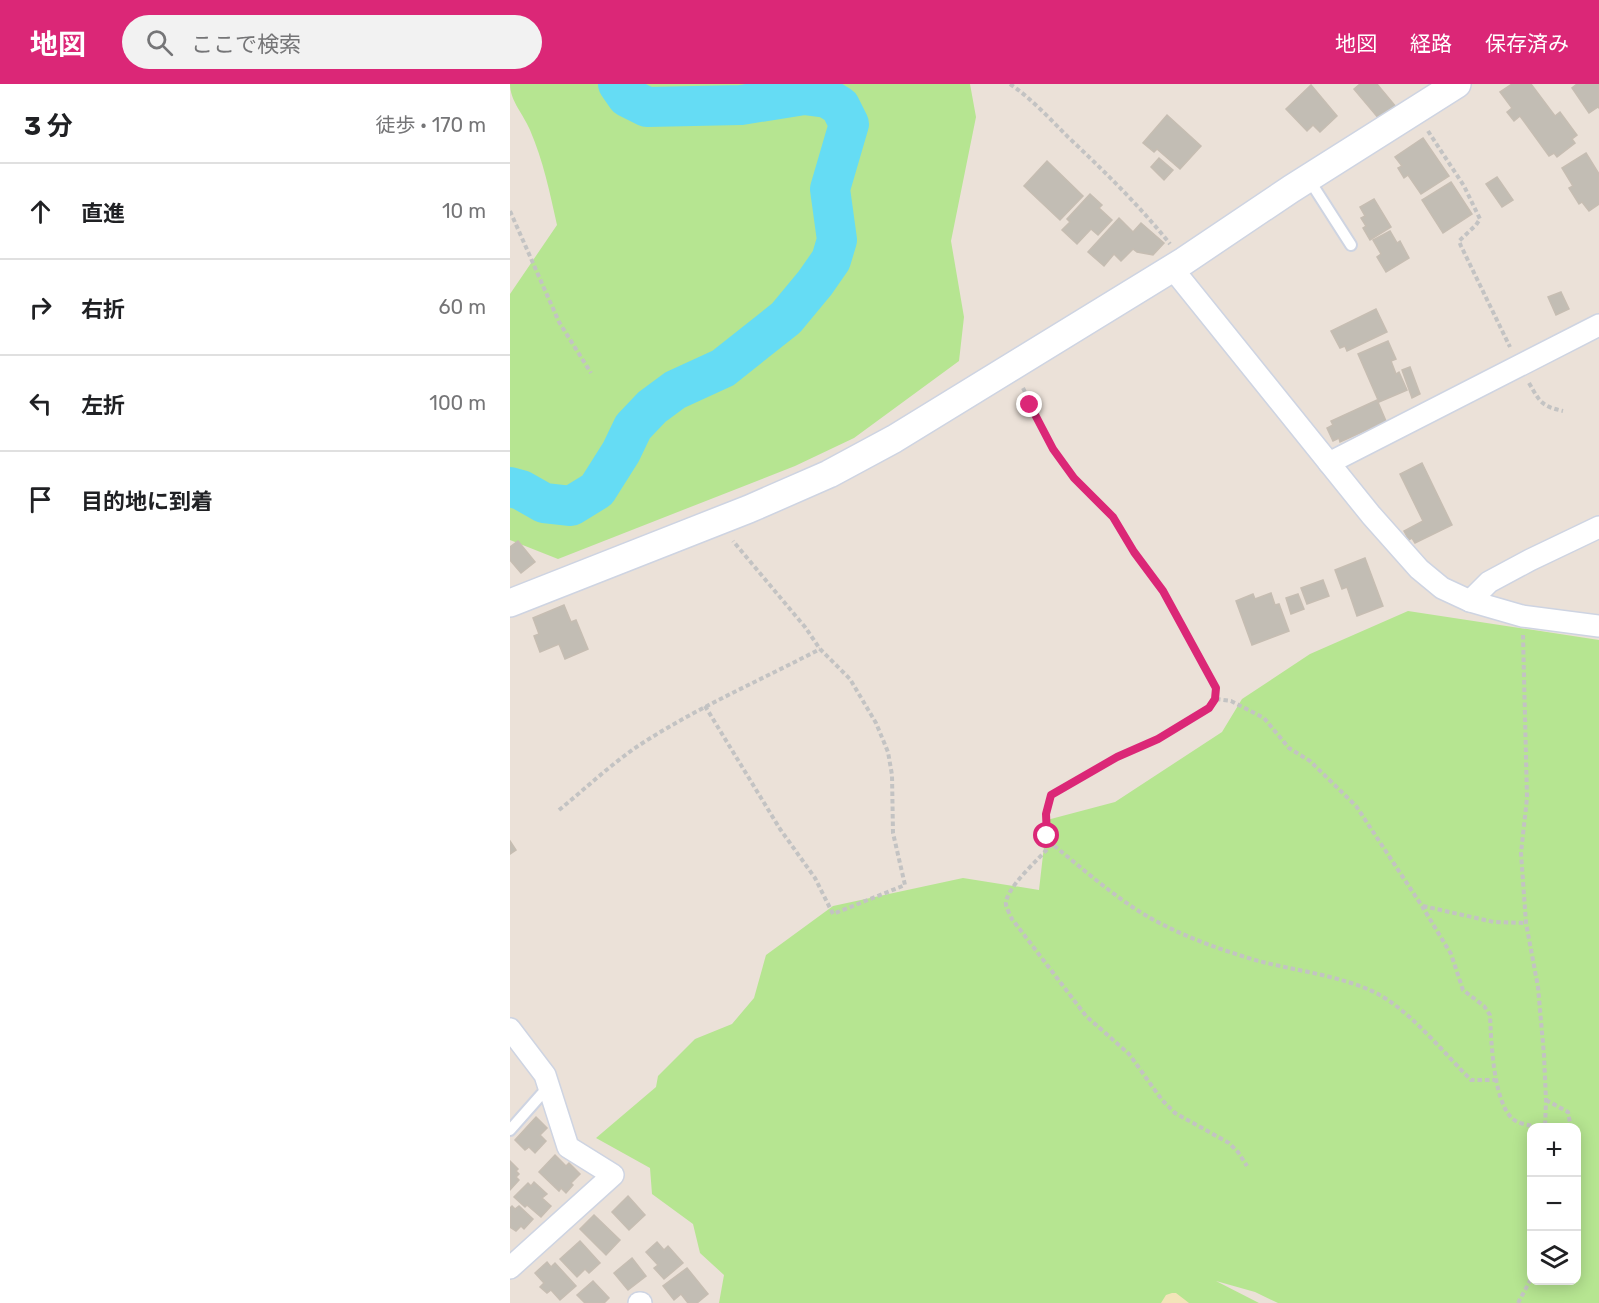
<!DOCTYPE html>
<html lang="ja">
<meta charset="utf-8">
<style>
body{margin:0;font-family:Rubik,"Noto Sans JP",sans-serif;background:#f2f2f2;color:#202124}
.controls{position:absolute;right:18px;bottom:18px;display:grid;overflow:hidden;border-radius:12px;box-shadow:0 3px 15px #0003}
.controls button{width:54px;height:54px;display:grid;place-items:center;padding:0;border:0;border-bottom:2px solid #e0e0e0;background:#fff;color:#202124;font:30px sans-serif}
.stop{position:absolute;width:18px;height:18px;margin:-14px;border:4px solid #db2777;border-radius:50%;background:#fff}
.stop.end{background:#db2777;border-color:#fff;box-shadow:0 2px 6px #0008}
.list{margin:0;padding:0;list-style:none}
h2{display:flex;justify-content:space-between;align-items:center;height:78px;margin:0;padding:0 24px;font-size:26px}
h2 small{font-size:20px;font-weight:400;color:#757577}
.list li{display:grid;grid-template-columns:39px 1fr auto;gap:18px;align-items:center;box-sizing:border-box;height:96px;padding:0 24px;border-top:2px solid #e0e0e0}
.list b{display:block;font-size:22px;white-space:nowrap}
.list em{font-size:20px;font-style:normal;color:#757577}
.icon{flex:none;width:33px;height:33px;fill:none;stroke:currentColor;stroke-width:2;stroke-linecap:round;stroke-linejoin:round}
.map{position:relative;flex:none;width:1089px;height:1219px;overflow:hidden}
header{display:flex;align-items:center;gap:36px;box-sizing:border-box;height:84px;padding:0 30px;background:#db2777;color:#fff}
header strong{font-size:28px}
nav{display:flex;gap:33px;margin-inline-start:auto;font-size:21px}
.search{width:420px;height:54px;background:#f2f2f2;display:flex;align-items:center;gap:15px;box-sizing:border-box;padding:0 21px;border-radius:33px;color:#757577;font-size:22px}
main{display:flex}
aside{flex:1;background:#fff}
.map>svg:first-child{display:block}
.green{fill:#b6e591;fill-rule:evenodd}
.sand{fill:#f3e4b9}
.lines{fill:none;stroke-linecap:round;stroke-linejoin:round}
.river{stroke:#65dcf4;stroke-width:40}
.building{fill:#c2bdb4;stroke:#c6bdb2;stroke-width:1.5}
.service-casing{stroke:#ced4e2;stroke-width:14}
.minor-casing{stroke:#ced4e2;stroke-width:24}
.tertiary-casing{stroke:#ced4e2;stroke-width:30}
.path{stroke:#c3c3c3;stroke-width:4;stroke-dasharray:4.5 3;stroke-linecap:butt}
.service{stroke:#fff;stroke-width:10}
.minor{stroke:#fff;stroke-width:21}
.tertiary{stroke:#fff;stroke-width:27}
.route{stroke:#db2777;stroke-width:8}
</style>
<header>
<strong>地図</strong>
<div class="search"><svg class="icon" aria-label="search" viewBox="0 0 24 24"><circle cx="10" cy="10" r="6"/><path d="M15 15l6 6"/></svg>ここで検索</div>
<nav><a>地図</a><a>経路</a><a>保存済み</a></nav>
</header>
<main>
<aside>
<h2>3 分<small>徒歩 · 170 m</small></h2>
<ul class="list">
<li><svg class="icon" aria-label="ahead" viewBox="0 0 24 24"><path d="M12 20V5M6 11l6-6 6 6"/></svg><div><b>直進</b></div><em>10 m</em></li>
<li><svg class="icon" aria-label="right" viewBox="0 0 24 24"><path d="M7 20v-9h11M14 6l5 5-5 5"/></svg><div><b>右折</b></div><em>60 m</em></li>
<li><svg class="icon" aria-label="left" viewBox="0 0 24 24"><path d="M17 20v-9H6M10 6l-5 5 5 5"/></svg><div><b>左折</b></div><em>100 m</em></li>
<li><svg class="icon" aria-label="arrive" viewBox="0 0 24 24"><path d="M6 21V4h12l-3 4 3 4H6"/></svg><div><b>目的地に到着</b></div></li>
</ul>
</aside>
<div class="map">
<svg width="1089" height="1219" viewBox="0 0 1089 1219">
<rect width="100%" height="100%" fill="#ebe1d8"/>
<g class="green">
<path d="M0,0H460L466,33L441,157L454,233L449,277L344,354L285,382L48,475L0,456V210L47,141C40,109 33,76 20,46C14,31 0,17 0,0Z"/>
<path d="M898,527L1089,556V1219H768L745,1208L706,1197L749,1219H209L214,1191L190,1169L183,1140L142,1110L140,1084L86,1054L146,1003L148,992L185,955L222,940L244,914L256,871L323,822L453,794L529,806L537,736L605,718L712,648L732,615L800,570ZM1022,1044H1066V1196H1022Z"/>
</g>
<path class="sand" d="M662,1209H666L679,1219H651L656,1211Z"/>
<g class="lines">
<path class="river" d="M0,403L11,406L34,419L61,422L87,406L111,368L123,343L142,323L165,306L213,284L276,234L305,199L321,176L327,156L320,105L339,40L330,22L317,14L294,11L231,21L137,23L117,13L108,0"/>
</g>
<g class="building">
<path d="M850,0H867L886,23L870,36L844,5Z"/>
<path d="M1002,0H1021L1045,32L1050,28L1067,51L1062,55L1065,59L1047,73L1044,69L1039,72L1010,32L1004,37L997,28L1002,24L990,8Z"/>
<path d="M1067,0H1089V24L1088,23L1079,29L1062,4Z"/>
<path d="M801,1L827,32L810,48L803,41L797,47L776,25Z"/>
<path d="M657,31L691,62L670,85L647,65L644,68L633,59Z"/>
<path d="M913,54L939,92L911,110L898,91L894,94L888,84L892,82L885,73Z"/>
<path d="M1076,69L1089,90V120L1079,127L1072,118L1069,120L1059,104L1063,102L1052,84Z"/>
<path d="M649,74L663,86L654,96L641,83Z"/>
<path d="M537,77L573,112L550,136L514,102Z"/>
<path d="M987,93L1003,116L992,123L976,100Z"/>
<path d="M941,98L962,130L933,149L912,116Z"/>
<path d="M580,110L592,121L589,124L602,136L588,151L581,145L567,160L552,146L560,138L557,135Z"/>
<path d="M864,115L881,143L860,156L853,144L856,142L851,134L855,132L850,123Z"/>
<path d="M609,134L623,148L631,139L654,159L643,171L627,168L623,165L611,177L604,170L594,182L578,168Z"/>
<path d="M880,147L887,159L890,157L899,174L876,188L867,173L871,170L863,156Z"/>
<path d="M1051,208L1059,225L1046,231L1038,213Z"/>
<path d="M866,225L877,248L837,267L835,262L830,264L821,247Z"/>
<path d="M878,257L886,275L881,277L886,290L889,288L897,306L869,318L848,270Z"/>
<path d="M900,283L910,310L902,314L892,286Z"/>
<path d="M867,316L876,337L830,358L829,354L823,357L817,344L823,341L821,337Z"/>
<path d="M912,379L942,441L905,459L902,454L899,456L894,447L913,437L890,390Z"/>
<path d="M8,457L25,478L11,489L0,476V463Z"/>
<path d="M855,474L873,522L847,532L837,503L832,505L825,486Z"/>
<path d="M813,496L819,512L797,520L791,504Z"/>
<path d="M761,509L765,521L769,520L779,547L742,561L726,517L743,510L745,515Z"/>
<path d="M788,510L794,525L781,530L776,514Z"/>
<path d="M54,521L61,538L66,536L78,565L55,575L49,560L30,568L24,552L29,550L23,534Z"/>
<path d="M0,757L6,766L0,770Z"/>
<path d="M26,1033L37,1044L30,1051L36,1057L25,1069L19,1063L15,1066L5,1056Z"/>
<path d="M45,1071L56,1082L59,1079L70,1090L61,1099L63,1101L56,1109L51,1104L49,1107L29,1088Z"/>
<path d="M0,1077L8,1085L6,1087L9,1090L6,1093L9,1096L0,1106Z"/>
<path d="M24,1098L37,1110L32,1114L41,1122L31,1133L17,1121L15,1123L4,1113L18,1099L21,1102Z"/>
<path d="M118,1112L135,1131L119,1146L102,1128Z"/>
<path d="M2,1122L5,1125L9,1122L23,1135L14,1145L11,1142L6,1147L0,1143V1124Z"/>
<path d="M84,1131L110,1156L96,1171L70,1145Z"/>
<path d="M70,1157L90,1179L79,1189L75,1185L67,1193L50,1175Z"/>
<path d="M147,1158L154,1166L158,1162L173,1179L154,1195L144,1184L148,1181L136,1168Z"/>
<path d="M122,1174L136,1192L118,1206L104,1189Z"/>
<path d="M37,1178L41,1183L45,1179L66,1202L50,1216L41,1206L37,1209L30,1203L34,1199L25,1189Z"/>
<path d="M177,1184L198,1210L187,1219H178L171,1210L164,1216L153,1202Z"/>
<path d="M83,1197L99,1214L94,1219H75L67,1211Z"/>
</g>
<g class="lines">
<defs>
<g id="service">
<path d="M798,94L841,161"/>
<path d="M0,1046L38,1003"/>
</g>
<g id="minor">
<path d="M662,184L861,431L909,485L932,504L960,517L1012,532L1089,542"/>
<path d="M819,379L1089,241"/>
<path d="M960,517L979,498L1020,476L1089,443"/>
<path d="M0,945L35,991L58,1063L103,1091L0,1184"/>
<path d="M129,1219H131"/>
</g>
<path id="tertiary" d="M0,519L239,425L319,390L384,355L674,177L781,105L947,0"/>
</defs>
<use href="#service" class="service-casing"/>
<use href="#minor" class="minor-casing"/>
<use href="#tertiary" class="tertiary-casing"/>
<g class="path">
<path d="M500,0C521,14 540,35 558,53C594,87 629,121 660,160"/>
<path d="M918,47L954,102L970,135L966,141L949,157L951,162L1000,263"/>
<path d="M0,127L49,238L81,289"/>
<path d="M1019,299C1030,318 1031,322 1053,327"/>
<path d="M513,304L543,365L564,394L603,433L624,468L653,507L706,604V615L699,624L648,655L607,673L556,701L541,711C537,728 533,744 542,760C568,781 593,803 621,822C658,847 702,863 745,876C785,887 831,891 868,910C900,927 934,969 961,996H985"/>
<path d="M1013,551L1017,714L1011,769L1016,839L1028,903L1034,971L1036,1016L1035,1044"/>
<path d="M706,615L721,617L754,634L779,664L800,677L846,722L912,822L941,870L953,906L974,922L980,931C981,954 983,1025 1006,1037C1013,1041 1025,1042 1033,1044"/>
<path d="M195,622L270,745L305,794L323,830L395,801L383,749L382,691L378,668L366,639L340,595L310,565L295,543L223,457"/>
<path d="M49,726C75,705 100,681 128,662C186,624 249,597 310,565"/>
<path d="M542,760C531,773 494,805 496,821C497,825 500,831 502,835L576,932L619,970L652,1016L665,1029L719,1059L728,1068L737,1082"/>
<path d="M913,822L984,838L1016,839"/>
<path d="M1036,1016L1058,1028L1061,1044"/>
<path d="M1066,1091V1105"/>
<path d="M1008,1219L1022,1193"/>
</g>
<use href="#service" class="service"/>
<use href="#minor" class="minor"/>
<use href="#tertiary" class="tertiary"/>
</g>
<g class="lines">
<path class="route" d="M520,321L543,365L564,394L603,433L624,468L653,507L706,604L705,615L699,624L648,655L607,673L541,711L536,730L537,752"/>
</g>
</svg>
<div class="controls">
<button>+</button>
<button>−</button>
<button><svg class="icon" aria-label="layers" viewBox="0 0 24 24"><path d="M12 4l9 5-9 5-9-5zM3 14l9 5 9-5"/></svg></button>
</div>
<div class="stop" style="left:537px;top:752px"></div>
<div class="stop end" style="left:520px;top:321px"></div>
</div>
</main>
